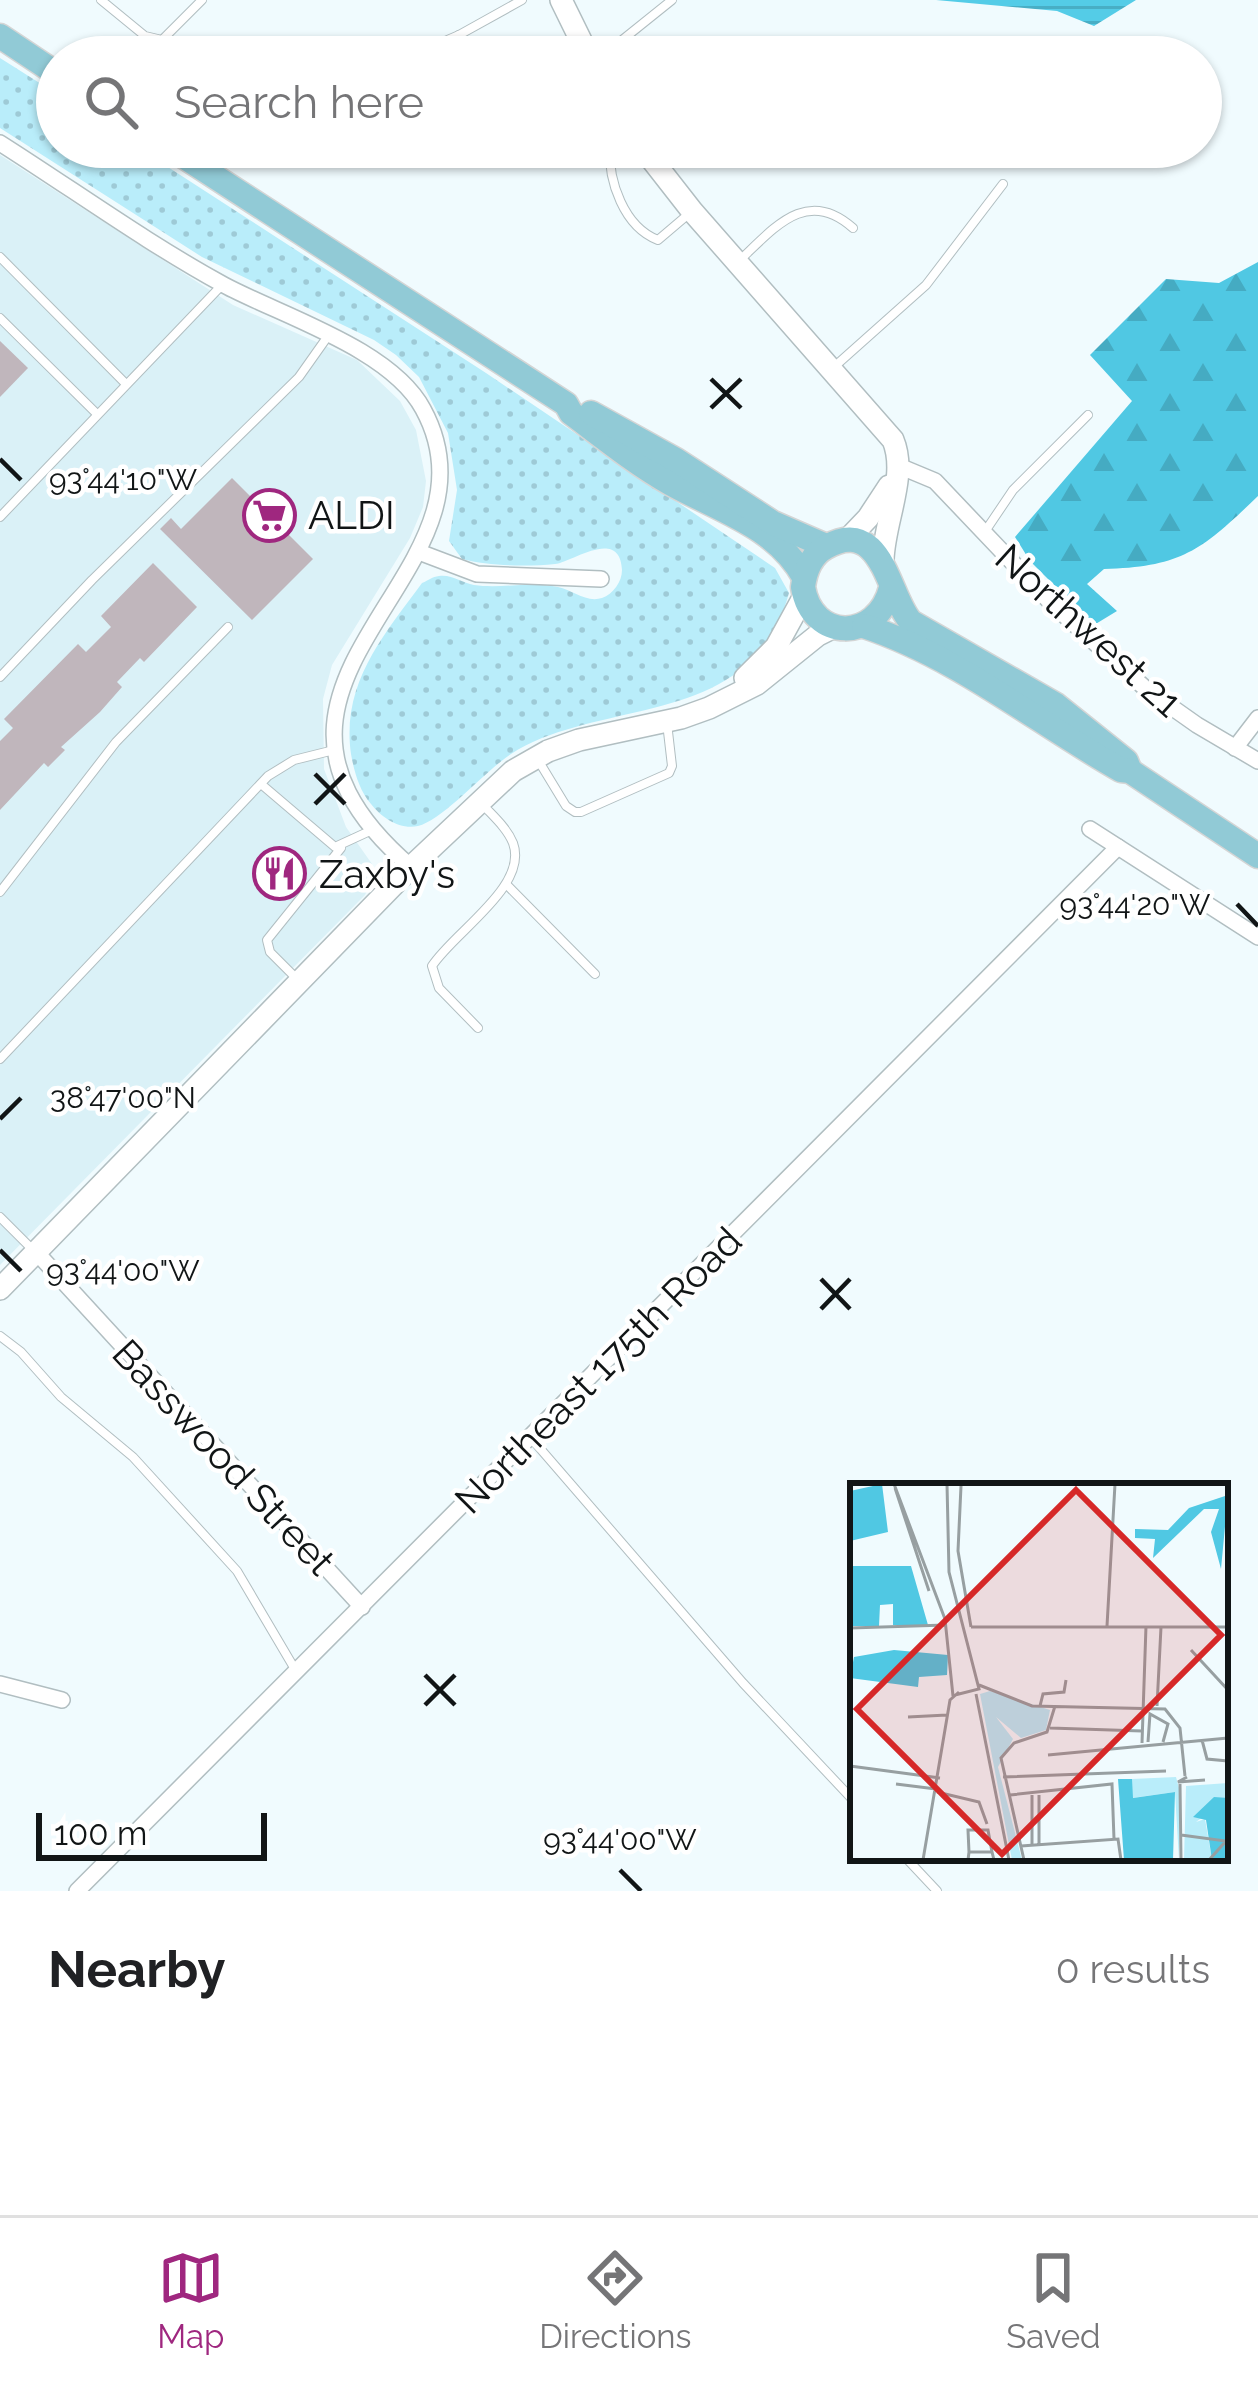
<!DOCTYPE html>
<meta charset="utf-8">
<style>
body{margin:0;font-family:Raleway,sans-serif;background:#f2f2f2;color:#202124}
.scale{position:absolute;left:36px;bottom:30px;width:231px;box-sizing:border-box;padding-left:12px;border:6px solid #111516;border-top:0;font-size:33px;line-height:42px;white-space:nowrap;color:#111516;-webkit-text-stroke:9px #fff;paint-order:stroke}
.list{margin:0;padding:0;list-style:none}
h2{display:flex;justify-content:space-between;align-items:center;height:156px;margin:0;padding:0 48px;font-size:51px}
h2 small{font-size:39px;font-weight:400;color:#757577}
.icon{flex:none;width:66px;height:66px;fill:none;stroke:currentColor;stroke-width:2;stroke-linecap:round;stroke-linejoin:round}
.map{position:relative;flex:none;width:1258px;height:1891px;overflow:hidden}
.search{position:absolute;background:#fff;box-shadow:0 3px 9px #0004;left:36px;right:36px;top:36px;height:132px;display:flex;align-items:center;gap:30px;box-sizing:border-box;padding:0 42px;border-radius:66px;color:#757577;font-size:45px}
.sheet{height:324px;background:#fff}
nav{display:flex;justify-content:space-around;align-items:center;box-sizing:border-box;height:168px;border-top:3px solid #e0e0e0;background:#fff;font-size:33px;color:#757577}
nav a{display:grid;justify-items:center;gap:6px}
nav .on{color:#9f277f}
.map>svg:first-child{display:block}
.built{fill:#daf1f7}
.grass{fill:url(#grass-dots)}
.forest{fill:url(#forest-firs)}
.water{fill:url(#water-rules)}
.building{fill:#c0b6bc}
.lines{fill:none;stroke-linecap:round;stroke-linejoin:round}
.lane-casing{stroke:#b1bec1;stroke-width:10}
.street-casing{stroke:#b1bec1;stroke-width:18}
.secondary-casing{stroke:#b1bec1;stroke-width:24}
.primary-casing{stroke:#d4d5d5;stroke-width:27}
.lane{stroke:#fff;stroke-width:8}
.street{stroke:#fff;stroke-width:15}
.secondary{stroke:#fff;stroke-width:21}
.primary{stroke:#91cad6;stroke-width:24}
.ticks{fill:none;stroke:#111516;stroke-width:4.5}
.labels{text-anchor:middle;stroke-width:9;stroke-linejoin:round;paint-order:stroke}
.poi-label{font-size:39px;fill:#111516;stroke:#fff;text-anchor:start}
.street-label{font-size:39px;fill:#111516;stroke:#fff}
.inset-road{fill:none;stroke:#979fa1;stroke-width:3}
.view{fill:#d62828;fill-opacity:0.15;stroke:#d62828;stroke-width:6}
.inset-edge{fill:none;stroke:#111516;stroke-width:6}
.ticks-label{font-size:30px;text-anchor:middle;fill:#111516;stroke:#fff;stroke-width:9;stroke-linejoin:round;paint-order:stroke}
</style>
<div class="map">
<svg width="1258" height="1891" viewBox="0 0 1258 1891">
<defs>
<pattern id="grass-dots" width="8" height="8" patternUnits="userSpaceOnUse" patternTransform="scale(3)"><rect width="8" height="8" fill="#b9edfa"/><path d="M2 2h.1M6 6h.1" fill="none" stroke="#9ecad6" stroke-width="1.8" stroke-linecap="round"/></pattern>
<pattern id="forest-firs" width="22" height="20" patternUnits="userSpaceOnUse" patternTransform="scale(3)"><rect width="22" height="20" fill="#50c8e3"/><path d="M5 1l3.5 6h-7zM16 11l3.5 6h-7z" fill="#45abc2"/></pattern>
<pattern id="water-rules" width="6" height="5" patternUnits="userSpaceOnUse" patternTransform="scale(3)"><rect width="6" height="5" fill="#54cce7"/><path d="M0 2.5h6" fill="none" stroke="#48aec5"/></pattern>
</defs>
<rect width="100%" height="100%" fill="#f0fbfe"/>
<path class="built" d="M0,155L233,305L357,360L400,401L416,430L426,481L423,507L410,538L332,665L323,699L324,769L346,827L372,864L373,879L365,895L0,1265Z"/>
<path class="grass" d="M0,58L57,94V147H137L486,373L775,568L789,593C752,731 602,696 511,754C485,771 443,820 418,826C400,830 382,818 371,804C359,790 354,771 351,754C341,684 383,636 422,583C429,580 432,577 439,576C452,574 462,583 474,585C501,589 531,581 558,587C573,590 586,603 602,598C613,594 622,582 622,570C620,526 571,563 555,564C527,567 489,566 462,559L449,541L457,490L448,433L419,377L396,355L374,340L202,257L0,128Z"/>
<path class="forest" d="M1258,262V496C1203,549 1183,567 1104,569L1087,584L1117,611L1094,625L1030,561L1015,537L1132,401L1090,355L1166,279L1219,283Z"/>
<path class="water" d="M936,0H1136L1094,26L1057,11Z"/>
<g class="building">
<path d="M0,341L28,368L0,397Z"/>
<path d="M232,478L313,559L252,620L160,529L171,518L181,529Z"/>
<path d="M153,563L197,607L144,662L140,658L117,682L122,687L100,712L61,747L65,750L48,767L44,763L0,810V741L13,728L4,719L78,644L86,652L111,627L101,616Z"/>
</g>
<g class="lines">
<defs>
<g id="lane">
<path d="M101,0L145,36L162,40L202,0"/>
<path d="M459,35L464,57"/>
<path d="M408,57L459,35L522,0"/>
<path d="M601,57L672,0"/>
<path d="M610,147C608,181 624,227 658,240L691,212"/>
<path d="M0,257L126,384"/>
<path d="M740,260C775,227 807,187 853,228"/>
<path d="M0,318L97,414"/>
<path d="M834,367L926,285L1003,184"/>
<path d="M0,517L222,285"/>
<path d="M984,533L1013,490L1088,415"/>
<path d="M0,677L92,580L299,377L328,336"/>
<path d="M538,760L566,806L575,812H581L669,773L672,766L667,723"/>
<path d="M261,784L335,847L372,830"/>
<path d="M507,885L595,974"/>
<path d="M0,892L116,742L228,627"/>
<path d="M299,981L270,952L267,940L341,848"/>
<path d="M478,1028L439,988L432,966C454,932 529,886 513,843C507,828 493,816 483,805"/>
<path d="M0,1059L268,776L294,760L334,750"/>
<path d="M0,1217L32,1249"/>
<path d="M0,1336L21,1352L61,1397L133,1457L237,1571L296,1671"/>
<path d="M531,1438L743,1683L853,1800"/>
<path d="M906,1858L937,1891"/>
</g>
<g id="street">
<path d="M0,143C74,190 147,243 224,285C282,316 391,349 423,409C515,577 194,681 411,867"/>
<path d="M899,466L935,481L1052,604L1146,689L1197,725L1258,761"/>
<path d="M419,552L477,574L601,579"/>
<path d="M1235,748L1258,718"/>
<path d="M1090,829L1258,937"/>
<path d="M38,1254L362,1607"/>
<path d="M0,1684L62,1700"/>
<path d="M77,1891L1118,847"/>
</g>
<g id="secondary">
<path d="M561,0L589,57"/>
<path d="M642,147L692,211L893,440C908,476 884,521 883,560"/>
<path d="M846,541L868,518L889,486"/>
<path d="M745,678L776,647L804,596"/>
<path d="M0,1289L411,867L513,771L548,751L579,740L681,718L709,708L757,684L818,635L834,627"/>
</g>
<g id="primary">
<path d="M0,36L57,74"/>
<path d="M169,147L566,404L571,413C603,437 635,463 670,483C718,510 776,526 804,577"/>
<path d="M591,413L676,460L773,523L826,546"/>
<path d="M891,588C877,642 812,642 803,587C805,571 811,555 826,547C883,515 888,597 911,622L1056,705L1126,761L1130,771"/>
<path d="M864,626C958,657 1036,722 1121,770L1130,771L1258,856"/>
</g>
</defs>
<use href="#lane" class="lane-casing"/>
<use href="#street" class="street-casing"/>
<use href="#secondary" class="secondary-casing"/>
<use href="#primary" class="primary-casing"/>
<use href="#lane" class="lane"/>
<use href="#street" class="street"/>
<use href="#secondary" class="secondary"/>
<use href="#primary" class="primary"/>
</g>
<path class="ticks" d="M711,379L741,408M711,408L741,379M0,459L21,480M315,774L345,804M315,804L345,774M1237,904L1258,926M0,1119L21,1098M0,1250L21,1271M821,1279L850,1309M821,1309L850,1279M425,1675L455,1705M425,1705L455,1675M620,1870L641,1891"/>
<defs>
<symbol id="supermarket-ring" viewBox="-11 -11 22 22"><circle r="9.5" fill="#fff" stroke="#9f277f" stroke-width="1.5"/><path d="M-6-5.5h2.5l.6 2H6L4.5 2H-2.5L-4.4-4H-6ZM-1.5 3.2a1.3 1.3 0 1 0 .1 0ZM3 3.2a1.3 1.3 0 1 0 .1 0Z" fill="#9f277f"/></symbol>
<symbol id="restaurant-ring" viewBox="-11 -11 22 22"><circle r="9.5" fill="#fff" stroke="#9f277f" stroke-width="1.5"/><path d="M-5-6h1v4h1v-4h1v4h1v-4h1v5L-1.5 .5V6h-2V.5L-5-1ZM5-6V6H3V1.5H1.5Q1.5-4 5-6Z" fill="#9f277f"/></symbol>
</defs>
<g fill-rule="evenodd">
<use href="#supermarket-ring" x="240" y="486" width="59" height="59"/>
<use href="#restaurant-ring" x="250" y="844" width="59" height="59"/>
</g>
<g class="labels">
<g class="poi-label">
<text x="308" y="529">ALDI</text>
<text x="319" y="888">Zaxby's</text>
</g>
<g class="street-label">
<text transform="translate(1089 630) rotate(42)" y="14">Northwest 21</text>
<text transform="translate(598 1370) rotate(-45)" y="14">Northeast 175th Road</text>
<text transform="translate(224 1457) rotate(47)" y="14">Basswood Street</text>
</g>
</g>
<g transform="translate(850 1483)">
<rect width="378" height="378" fill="#f0fbfe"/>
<path d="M140,208L200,227L196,247L171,255L146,234L163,256L148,284L172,377H162L130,211ZM326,294L329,305V377L325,309L282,315V296ZM378,300V315L346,339L355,336L362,377H334L336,303Z" fill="#b9edfa"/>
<path d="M32,1L38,49L0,58V8ZM378,12L371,86L361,49L369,26H354L303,75L305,56L285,55V46L318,47L339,25ZM0,83H61L78,142H43V121L30,122L29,143H0ZM44,167L98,172L97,192L69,194L68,204L0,195L4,174ZM268,296H282L283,315L325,309L323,377H274ZM364,314L378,315V377H362L356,337L343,334Z" fill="#50c8e3"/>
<path class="inset-road" d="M44,1L95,136L103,213M97,1L99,89L129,206L105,212M111,3L108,68L121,144M45,5L79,108M257,143L265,1M121,144H378M0,145L96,142M341,167L378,207M129,202L182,223L315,226L330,245L335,293M126,211L159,377M190,223L193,211L214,209L216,197M307,223L311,144M58,234L97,232M200,245L292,248M352,257L357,276L378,278M298,259L300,231L318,241L313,259M292,260L296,143M198,272L378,255M0,283L90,295M153,294L316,288M337,294L328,299L355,297M46,301L86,306M330,301L331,377M87,309L129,319L137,341M160,312L262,301L264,356M189,312V363M331,352L376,358L359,377M171,363L268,356L271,377M182,363V312M119,369L118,347H138L142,369M73,377L100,217L109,209M118,377L119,369H142L144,377M174,377L151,275L164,260L197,249L205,223"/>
<path class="view" d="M226,7L371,152L152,371L7,226Z"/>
<rect width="378" height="378" class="inset-edge"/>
</g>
<g class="ticks-label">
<text x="123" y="490">93°44'10"W</text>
<text x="1135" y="915">93°44'20"W</text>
<text x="123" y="1108">38°47'00"N</text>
<text x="123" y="1281">93°44'00"W</text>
<text x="620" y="1850">93°44'00"W</text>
</g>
</svg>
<div class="scale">100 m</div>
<div class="search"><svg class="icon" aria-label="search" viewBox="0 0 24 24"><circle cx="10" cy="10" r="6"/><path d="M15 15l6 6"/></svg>Search here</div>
</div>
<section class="sheet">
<h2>Nearby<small>0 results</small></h2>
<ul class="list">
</ul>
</section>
<nav>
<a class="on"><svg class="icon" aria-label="map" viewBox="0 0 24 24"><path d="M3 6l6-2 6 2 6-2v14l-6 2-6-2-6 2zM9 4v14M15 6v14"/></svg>Map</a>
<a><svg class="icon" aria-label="directions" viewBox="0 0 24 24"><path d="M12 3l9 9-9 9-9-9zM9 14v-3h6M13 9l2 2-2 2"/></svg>Directions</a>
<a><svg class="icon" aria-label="saved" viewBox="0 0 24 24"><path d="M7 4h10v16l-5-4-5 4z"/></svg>Saved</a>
</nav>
